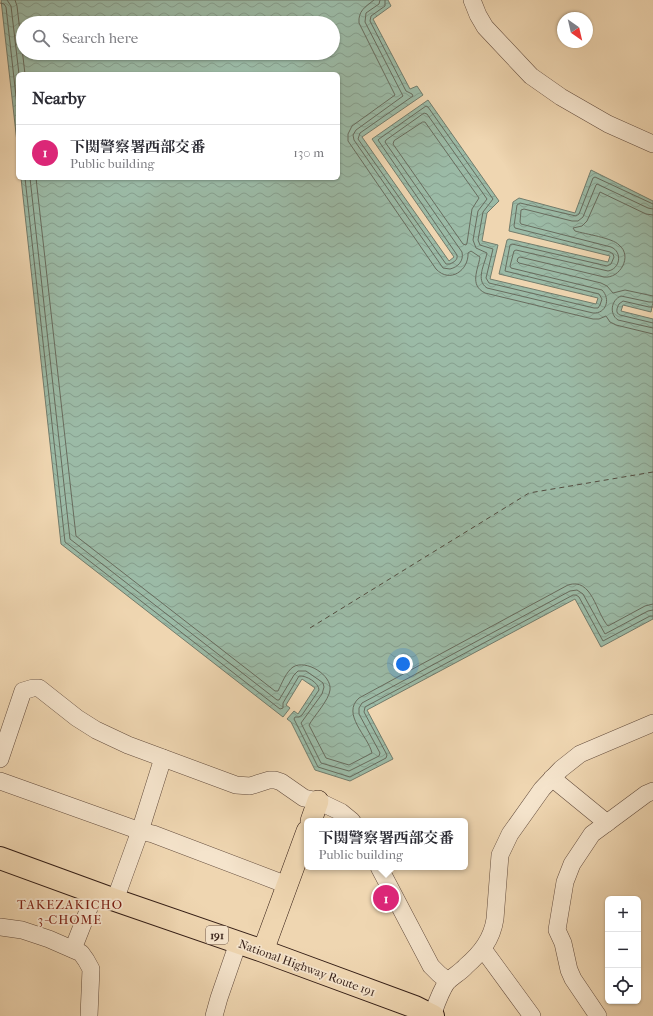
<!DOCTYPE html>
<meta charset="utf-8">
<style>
body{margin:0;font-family:"IM FELL French Canon","Noto Serif JP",serif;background:#f7f7f7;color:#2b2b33}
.controls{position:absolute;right:12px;bottom:12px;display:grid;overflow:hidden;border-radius:6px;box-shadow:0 1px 3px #0004}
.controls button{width:36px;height:36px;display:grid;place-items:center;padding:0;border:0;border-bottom:1px solid #e1e1e2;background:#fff;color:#2b2b33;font:20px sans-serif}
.compass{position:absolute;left:557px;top:12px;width:36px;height:36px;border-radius:50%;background:#fff;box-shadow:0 1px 3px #0004;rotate:146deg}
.you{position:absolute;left:403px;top:664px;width:14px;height:14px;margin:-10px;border:3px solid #fff;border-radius:50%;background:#1a73e8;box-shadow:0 0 0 6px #1a73e833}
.badge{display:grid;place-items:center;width:26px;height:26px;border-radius:50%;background:#db2777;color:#fff;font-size:13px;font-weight:700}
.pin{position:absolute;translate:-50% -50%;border:2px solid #fff;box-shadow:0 1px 4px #0006}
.popup{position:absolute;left:304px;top:818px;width:164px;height:52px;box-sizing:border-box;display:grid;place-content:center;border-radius:6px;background:#fff;filter:drop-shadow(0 1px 3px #0005);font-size:13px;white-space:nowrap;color:#7c7c81}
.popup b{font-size:15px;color:#2b2b33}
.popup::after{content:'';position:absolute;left:50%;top:100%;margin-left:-8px;border:8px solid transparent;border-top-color:#fff}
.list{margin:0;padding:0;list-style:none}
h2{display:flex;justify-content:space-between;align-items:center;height:52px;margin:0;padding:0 16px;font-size:17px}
h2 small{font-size:13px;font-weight:400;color:#7c7c81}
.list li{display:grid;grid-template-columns:26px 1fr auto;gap:12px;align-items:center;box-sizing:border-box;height:56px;padding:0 16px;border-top:1px solid #e1e1e2}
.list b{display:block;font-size:15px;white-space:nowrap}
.list p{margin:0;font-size:13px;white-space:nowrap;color:#7c7c81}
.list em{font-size:13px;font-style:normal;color:#7c7c81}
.icon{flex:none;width:22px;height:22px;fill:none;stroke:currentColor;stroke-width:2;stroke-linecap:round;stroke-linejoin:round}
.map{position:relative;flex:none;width:653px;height:1016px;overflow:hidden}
.search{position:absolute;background:#fff;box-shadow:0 1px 3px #0004;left:16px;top:16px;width:324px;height:44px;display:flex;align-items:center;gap:10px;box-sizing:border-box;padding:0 14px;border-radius:22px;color:#7c7c81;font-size:15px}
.panel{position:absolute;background:#fff;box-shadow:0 1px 3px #0004;left:16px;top:72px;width:324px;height:108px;border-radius:6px}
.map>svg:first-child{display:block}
.water{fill:url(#water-waves);stroke:#727c6c;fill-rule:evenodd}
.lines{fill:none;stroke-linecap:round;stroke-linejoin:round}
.shore{stroke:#686c5e;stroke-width:1}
.ferry{stroke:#534d41;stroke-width:1;stroke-dasharray:5 4;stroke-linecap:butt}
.minor-casing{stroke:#634c3d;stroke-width:18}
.major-casing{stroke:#341e16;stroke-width:22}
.highway-casing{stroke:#341e16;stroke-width:24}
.minor{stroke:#f5e4cc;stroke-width:17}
.major{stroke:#efd6b1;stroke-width:21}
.highway{stroke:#efd6b1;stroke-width:22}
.labels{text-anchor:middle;stroke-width:3.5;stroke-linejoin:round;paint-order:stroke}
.shield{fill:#f5e4cc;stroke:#6e594d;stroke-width:1}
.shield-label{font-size:11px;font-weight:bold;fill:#341e16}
.street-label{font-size:12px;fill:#341e16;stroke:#f5e4cc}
.neighbourhood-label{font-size:13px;letter-spacing:1px;fill:#7a1f14;stroke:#f5e4cc}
</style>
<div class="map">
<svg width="653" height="1016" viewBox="0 0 653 1016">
<defs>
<pattern id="water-waves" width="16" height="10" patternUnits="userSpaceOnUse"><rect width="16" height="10" fill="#9bbaa6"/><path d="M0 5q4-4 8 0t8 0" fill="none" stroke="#869f8e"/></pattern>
</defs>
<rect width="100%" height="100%" fill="#efd6b1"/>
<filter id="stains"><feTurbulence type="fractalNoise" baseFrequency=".005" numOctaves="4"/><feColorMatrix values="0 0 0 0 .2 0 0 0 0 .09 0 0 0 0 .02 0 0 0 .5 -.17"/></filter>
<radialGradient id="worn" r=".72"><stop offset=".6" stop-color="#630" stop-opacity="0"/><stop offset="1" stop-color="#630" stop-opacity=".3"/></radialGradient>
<path class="water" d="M1,0H388L391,6L373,19L410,89L417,86L423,95L362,137L449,261L454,257L372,139L428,100L499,201L487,213L482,241L498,245L490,279L596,304L598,298L499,274L507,240L509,239L608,262L610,256L509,231L513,202L519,198L575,213L591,170L653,201V302L651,312L623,305L621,311L653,319V619L601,647L575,599L367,710L393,759L350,781L315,770L291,722L287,719L294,711L298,714L315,688L302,679L286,705L290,708L283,717L61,544L21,178H338V74H18V151ZM23,23H333V53H23Z"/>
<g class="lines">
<g class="shore">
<path d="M7,0L11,6L19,74"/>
<path d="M15,0L17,6L25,74"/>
<path d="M374,0C365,7 358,11 359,23L395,95L352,126L348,134V141L436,269C450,284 469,270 468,253L471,251L480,257C478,270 469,285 485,293L593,319H599L606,316L610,322L616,325L653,334"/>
<path d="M380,0L379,4L366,13L365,22L403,96L356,130L353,135L354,140L443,268L450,269C458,267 464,261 462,252L385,142L386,140L424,113L427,114L487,199L478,211L473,240L476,248L487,253C485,264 475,280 487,288L593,313C606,314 611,299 602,290L511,268L510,266L514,251L516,250L608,271C620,269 623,252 611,247L521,224L520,222L521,210L524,209L572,221H578L583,217L596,185L597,184L648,208L653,209"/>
<path d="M385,0V6L371,16L370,21L406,91L412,94L413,96L360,133L358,139L446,264H450C454,262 458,260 457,255L378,140L379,139L426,106L428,107L493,199L483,212L478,240L480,245L493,249L486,278L489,283L594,308H598L600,305L602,299L599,294L505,271L510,245L512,244L607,266L611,264L614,257L613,254L610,252L515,228L514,226L517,205L520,203L576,216L579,214L593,178L595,177L653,204"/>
<path d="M0,3L4,4L6,7L18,114"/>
<path d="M423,122H425L479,198L472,209L467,243L466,245L463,244L393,144L394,141Z"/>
<path d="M25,178L65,542L280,709L283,708V703L299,676C306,675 319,683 319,690L302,715L299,717H295L294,719L318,767L350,777L386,758L387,755L364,712L365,707L573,595H576L579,597L603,641L650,616H653"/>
<path d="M30,178L70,539L277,700H279L294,675L298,671H306L319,680L323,683L324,687L322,694L301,723L321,763L349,771L379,756L380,753L359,714V708L362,703L570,591L577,590L583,594L605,634L648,611L653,610"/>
<path d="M36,178L76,536L275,691H278C282,683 286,672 293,667C306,659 332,675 330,690C329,700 314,716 309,725L326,758L349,765L372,753C368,736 341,714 359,698L568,585C592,577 596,613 608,626L645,606L653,604"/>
<path d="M653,215L646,214L600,192L587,221L582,226L573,228L575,231C585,234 613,238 619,245C633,256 620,279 604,277L520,257L518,258L517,261L519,263L601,283L607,286L613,293L625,290L653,296"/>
<path d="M653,302H649L621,296C611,300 609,314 618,320L653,328"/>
<path d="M653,307H649L623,301L619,304C617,308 615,313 620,315L653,323"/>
</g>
<path class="ferry" d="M310,628L529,493L653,472"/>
<defs>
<g id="minor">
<path d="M472,0L478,15L485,27L531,76L561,97L608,124L653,144"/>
<path d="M0,759L23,691L33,688H39L77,718L96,730L128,745L236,785L250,786L269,780H275L281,782L304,798L318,801L341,812L352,821"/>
<path d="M552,778L607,823"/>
<path d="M0,781L140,831L153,834L287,885"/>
<path d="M379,867L431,966L439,974L448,981"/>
<path d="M115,900L140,831L163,758"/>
<path d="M0,927L22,930L49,939L81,953L86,960L91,969L89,1016"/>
<path d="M73,949L95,893"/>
<path d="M483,949L532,1016"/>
<path d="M214,1016L219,998L238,943"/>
<path d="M432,1016C436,1005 440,992 447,982C453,976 461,972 466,966C481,953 492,939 495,919L500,855L510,834L542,789L561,769L580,754L653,723"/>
<path d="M598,1016L573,979L569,970L563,943L557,930L565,882L572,864L592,834L646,794L653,791"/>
</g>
<g id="major">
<path d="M311,821L318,801"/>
<path d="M263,951L307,831"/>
</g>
<path id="highway" d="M0,858L115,900L263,951L415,1007L433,1016"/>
</defs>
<use href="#minor" class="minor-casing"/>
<use href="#major" class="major-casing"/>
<use href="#highway" class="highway-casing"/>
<use href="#minor" class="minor"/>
<use href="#major" class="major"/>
<use href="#highway" class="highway"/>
</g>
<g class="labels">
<rect class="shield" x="206" y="926" width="22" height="18" rx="3"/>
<g class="shield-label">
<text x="217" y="939">191</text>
</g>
<g class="street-label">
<text transform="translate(307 968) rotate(20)" y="4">National Highway Route 191</text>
</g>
<g class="neighbourhood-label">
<text x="70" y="909">TAKEZAKICHO<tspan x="70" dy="15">3-CHOME</tspan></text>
</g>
</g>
<rect width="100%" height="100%" filter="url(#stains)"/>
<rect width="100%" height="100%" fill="url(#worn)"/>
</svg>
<div class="controls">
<button>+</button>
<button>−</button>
<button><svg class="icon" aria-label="locate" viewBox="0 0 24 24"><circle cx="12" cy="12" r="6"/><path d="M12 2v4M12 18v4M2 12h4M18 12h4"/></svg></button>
</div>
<svg class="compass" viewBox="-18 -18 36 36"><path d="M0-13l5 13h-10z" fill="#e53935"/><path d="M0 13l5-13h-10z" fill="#7c7c81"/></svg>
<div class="you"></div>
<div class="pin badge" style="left:386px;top:898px">1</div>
<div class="popup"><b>下関警察署西部交番</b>Public building</div>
<div class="search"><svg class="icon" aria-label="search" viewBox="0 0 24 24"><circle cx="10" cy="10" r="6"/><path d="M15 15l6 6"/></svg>Search here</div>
<section class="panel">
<h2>Nearby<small></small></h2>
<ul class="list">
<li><span class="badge">1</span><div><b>下関警察署西部交番</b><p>Public building</p></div><em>130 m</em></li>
</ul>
</section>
</div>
